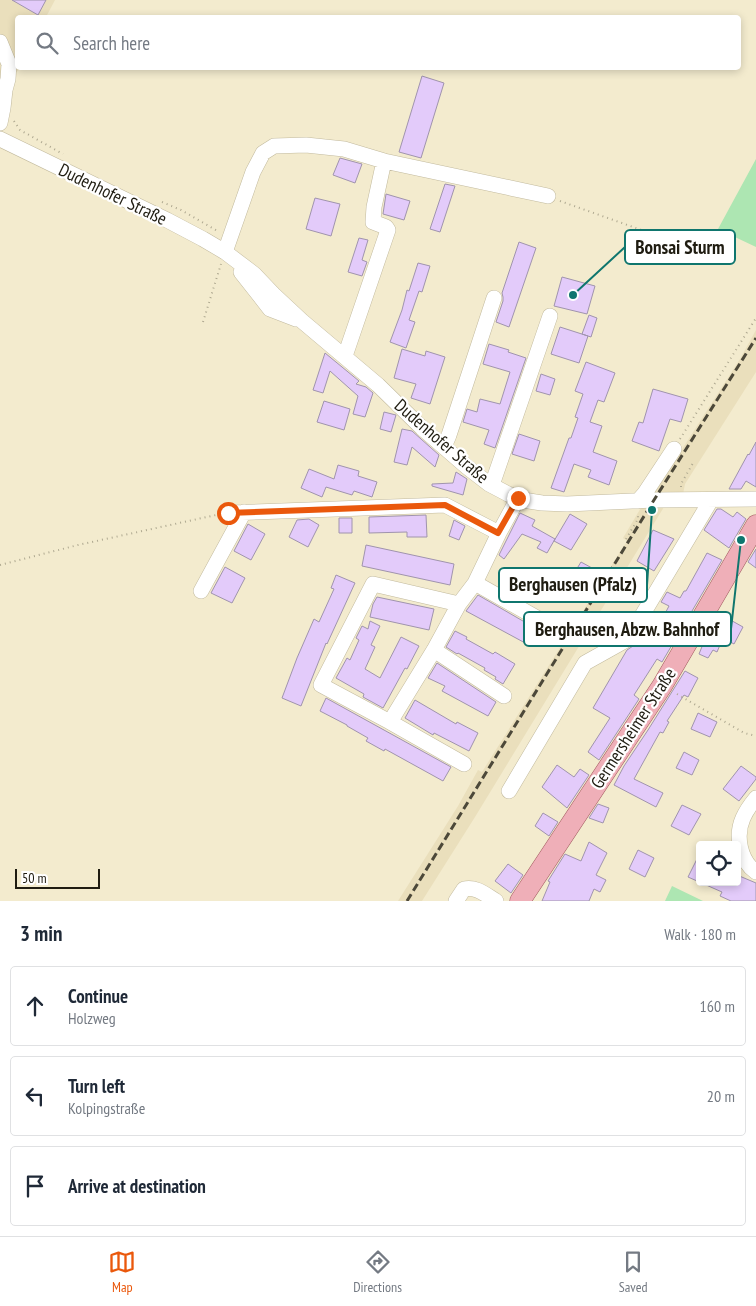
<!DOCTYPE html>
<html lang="en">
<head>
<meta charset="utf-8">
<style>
  body { margin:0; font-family:"PT Sans Narrow",sans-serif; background:#f2f2f3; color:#1f2937 }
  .controls { position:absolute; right:15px; bottom:15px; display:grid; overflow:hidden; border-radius:5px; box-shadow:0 2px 8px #0003 }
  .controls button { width:45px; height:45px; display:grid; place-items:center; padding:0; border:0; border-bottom:1px solid #e0e1e3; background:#fff; color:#1f2937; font:25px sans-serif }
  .scale { position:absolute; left:15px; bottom:12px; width:85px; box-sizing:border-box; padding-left:5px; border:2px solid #1f1c11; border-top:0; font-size:14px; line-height:18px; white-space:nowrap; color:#1f1c11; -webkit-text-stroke:4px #fff; paint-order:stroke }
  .stop { position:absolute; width:15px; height:15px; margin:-11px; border:4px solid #ea580c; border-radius:50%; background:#fff }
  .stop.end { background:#ea580c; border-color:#fff; box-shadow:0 1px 5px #0008 }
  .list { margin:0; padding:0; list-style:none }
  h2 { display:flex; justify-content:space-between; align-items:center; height:65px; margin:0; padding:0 20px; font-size:21px }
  h2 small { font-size:16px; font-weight:400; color:#747a83 }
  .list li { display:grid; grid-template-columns:32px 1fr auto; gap:15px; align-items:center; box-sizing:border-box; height:80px; margin:0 10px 10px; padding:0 10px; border:1px solid #e0e1e3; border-radius:5px }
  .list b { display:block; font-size:19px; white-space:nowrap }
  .list p { margin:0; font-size:16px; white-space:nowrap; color:#747a83 }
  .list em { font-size:16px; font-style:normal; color:#747a83 }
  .icon { flex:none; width:28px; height:28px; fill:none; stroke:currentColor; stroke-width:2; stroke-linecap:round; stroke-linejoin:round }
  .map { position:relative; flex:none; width:756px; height:901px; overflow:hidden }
  .search { position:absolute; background:#fff; box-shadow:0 2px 8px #0003; left:15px; right:15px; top:15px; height:55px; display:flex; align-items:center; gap:12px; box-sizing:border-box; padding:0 18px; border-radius:5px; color:#747a83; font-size:19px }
  .sheet { height:335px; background:#fff }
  nav { display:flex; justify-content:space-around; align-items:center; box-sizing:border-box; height:70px; border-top:1px solid #e0e1e3; background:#fff; font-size:14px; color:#747a83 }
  nav a { display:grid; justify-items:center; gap:2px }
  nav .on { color:#ea580c }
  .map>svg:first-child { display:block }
</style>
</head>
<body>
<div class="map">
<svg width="756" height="901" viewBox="0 0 756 901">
  <rect width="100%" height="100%" fill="#f3ebce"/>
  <path fill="#eadfbc" d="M0,0H55L46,17L18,18V68H21L0,86Z
    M756,330V372L685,484L683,494L654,493L740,359Z
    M642,506L664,507L475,817L422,901H398L458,806L478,770L482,772L627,541L623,538Z"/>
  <path fill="#ade6b2" d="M756,159V247L718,229Z
    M672,886L703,901H665Z"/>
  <path fill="#e3cbfa" stroke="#a094ad" d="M12,0H46L38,15Z
    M422,76L444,83L421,158L399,152Z
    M340,158L362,164L355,183L333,175Z
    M445,184L455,186L440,232L430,229Z
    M386,194L410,201L404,220L383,214Z
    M315,198L340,204L331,236L306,229Z
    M359,238L368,240L362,260L367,262L362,276L348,272Z
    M519,242L536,248L509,327L496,322L503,301V297L502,293Z
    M418,263L430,266L422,292L419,291L409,320L415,322L406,348L390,342L402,310L407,290L409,291Z
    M562,277L595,286L587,314L554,306Z
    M589,315L597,318L591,337L582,334Z
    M560,327L588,336L579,363L551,354Z
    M489,344L509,350L508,352L526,358L495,448L484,444L489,430L463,422L467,409L477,412L480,399L500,404L510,372L483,364Z
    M402,349L425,356L426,351L445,357L430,404L411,398L416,384L394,378Z
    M325,353L359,381L356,384L366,387L373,393L365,417L353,414L358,396L330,371L323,393L313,390Z
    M586,362L615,373L604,402L598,400L590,422L602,426L593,452L617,461L609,485L588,477L591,470L574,464L564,492L551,488L569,438H571L578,418L575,417L583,394L575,391Z
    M541,374L555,379L550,395L536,391Z
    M653,389L688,399L681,422L670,419L659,451L632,441L639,422L643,423Z
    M324,401L350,409L344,430L317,422Z
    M384,412L396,415L391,432L380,429Z
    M402,429L412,431L439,455L435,467L412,447L407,465L394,462Z
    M519,434L540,441L534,461L512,454Z
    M756,442V487L746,481L741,489H729L748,454L749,455Z
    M338,465L359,471L358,476L377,482L372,497L354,491L352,495L326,487L322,497L301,488L309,469L334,479Z
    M456,472L467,479L463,495L432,486V484L453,483Z
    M717,509H721L733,517L737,512L746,519L729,548L704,530Z
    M520,513L535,520L532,526L555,539L547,553L537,548L541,542L522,534L504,559L499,555Z
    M570,514L587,524L571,550L554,541Z
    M426,515L427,537H407V532L369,533V517Z
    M339,518H352V533H339Z
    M309,519L319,525L308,547L289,537L297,520Z
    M454,520L465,526L459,540L449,536Z
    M248,524L265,534L251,560L234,551Z
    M653,530L674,539L654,571L637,561Z
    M366,545L454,564L450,585L362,566Z
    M756,549V568L748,562Z
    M707,553L722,560L662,662L657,659L634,695L639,699L599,760L588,752L610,718L593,708L627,650L636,644L652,617L660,623L669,606L661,602L667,592L680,598L684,591H686Z
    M581,562L592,568L584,581L573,575Z
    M225,567L245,578L232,603L211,593Z
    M336,575L355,583L327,644L326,643L301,706L282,698L297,658L314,619L319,622L334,589L331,588Z
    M478,595L535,628L527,644L466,611Z
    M377,597L434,609L429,630L370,617L373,604Z
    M718,613L743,627L734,644L723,638L717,652L713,650L708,658L699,654L710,627Z
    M370,621L380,626L371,645L375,647L365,669L380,678L401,637L419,646L407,669L405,668L383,708L363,697L364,694L336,678L347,658L350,660L359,640L356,638L362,626L368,629Z
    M455,631L467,637L466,639L493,654L495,652L515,664L503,684L495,679L496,677L484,670L485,668L458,653L457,654L446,647Z
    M437,663L496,702L488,716L442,691L445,686L428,678Z
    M685,671L698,678L688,697L684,695L667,721L669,722L663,733L660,732L634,779L663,793L656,807L614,785L624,766L648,730Z
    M326,698L451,767L443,781L385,749L384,751L366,741L368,738L347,726V725L320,711Z
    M415,700L456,724L457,722L478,733L469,751L434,733L433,735L405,718Z
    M698,713L717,722L710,737L691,729Z
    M684,752L699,760L692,775L676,768Z
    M557,765L574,777L580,769L589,775L567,808L542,787Z
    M741,766L756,777V779L739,801L723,789Z
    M598,804L609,808L603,823L589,818Z
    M682,805L701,814L689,835L671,826Z
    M543,813L558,822L549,836L535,826Z
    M589,842L607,853L596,875L606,880L600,892L594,889L589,901H542L550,882L548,881L565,854L581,861Z
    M638,850L654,858L645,877L629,869Z
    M700,853V882H737V875L756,883V901H731L720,896L722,892L688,877Z
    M508,864L523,875L511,893L495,881Z"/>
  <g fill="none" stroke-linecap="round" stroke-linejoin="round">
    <g stroke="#c2ba9e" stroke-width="16">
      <path id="minor" d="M0,42L9,64L8,79L5,90L3,108L0,123
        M0,139L167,220L203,239L225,252L254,274L273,294L302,321L378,385L422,428L467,467L489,484L508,494L518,498L529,501L542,503L567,504L654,500L756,499
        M225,252L253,172L263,153L274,146L306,145L344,149L384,161L548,196
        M241,272L270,309L296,319
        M345,356L388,230L386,227L373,222L374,207L384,161
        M444,447L449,435L494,298
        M492,485L550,316
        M638,501L645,493L674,449
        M228,513L445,505L499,533
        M475,583L544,622
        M201,591L244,512
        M434,650L504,696
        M390,722L321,685L373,584L459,604
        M464,764L390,722L434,650L459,604L475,583L499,533L518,498
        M509,791L585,663L628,639L711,500
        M756,798C751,804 746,811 743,818C735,836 740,861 756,872
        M456,901L464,889C476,886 486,895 496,901"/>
    </g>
    <g stroke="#a0595e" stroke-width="21">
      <path id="major" d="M520,901L662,686L756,525"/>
    </g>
    <path stroke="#aea890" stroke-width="2" stroke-dasharray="1 4" stroke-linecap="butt" d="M14,121L20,130L63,154
      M560,201L706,253
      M162,202L181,210L219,232
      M203,322L221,264
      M680,439L756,318
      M681,487V484L693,463
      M626,539L638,519V513
      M0,565L78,545L216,515
      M677,694L744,733L756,736"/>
    <use href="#minor" stroke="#fff" stroke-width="15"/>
    <use href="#major" stroke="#efafb8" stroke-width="20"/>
    <path stroke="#4c4839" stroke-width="3" stroke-dasharray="8 4" stroke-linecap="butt" d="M407,901L654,500L756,338"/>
  </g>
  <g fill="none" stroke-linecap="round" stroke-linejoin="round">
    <path stroke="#ea580c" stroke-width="6" d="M228,513L445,505L498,533L518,498"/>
  </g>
  <g text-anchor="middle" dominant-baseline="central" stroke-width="4.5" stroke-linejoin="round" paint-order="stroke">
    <g font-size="18" fill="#1f1c11" stroke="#fff">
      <text transform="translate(113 194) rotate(26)">Dudenhofer Straße</text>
      <text transform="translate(442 441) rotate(41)">Dudenhofer Straße</text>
      <text transform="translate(633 728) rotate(-57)">Germersheimer Straße</text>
    </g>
  </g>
  <path fill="none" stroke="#0f766e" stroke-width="2" d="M573 295L625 247M652 510L647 585M741 540L731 629"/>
  <g fill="#0f766e" stroke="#fff" stroke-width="2">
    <circle cx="573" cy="295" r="5"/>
    <circle cx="652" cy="510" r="5"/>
    <circle cx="741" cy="540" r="5"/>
  </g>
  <g fill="#fff" stroke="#0f766e" stroke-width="2">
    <rect x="625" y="230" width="110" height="34" rx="5"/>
    <rect x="499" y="568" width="148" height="34" rx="5"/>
    <rect x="524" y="612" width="207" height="34" rx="5"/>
  </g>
  <g font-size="19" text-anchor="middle" font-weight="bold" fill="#1f1c11">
    <text x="680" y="254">Bonsai Sturm</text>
    <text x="573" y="591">Berghausen (Pfalz)</text>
    <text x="627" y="636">Berghausen, Abzw. Bahnhof</text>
  </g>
</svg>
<div class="controls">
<button><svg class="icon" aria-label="locate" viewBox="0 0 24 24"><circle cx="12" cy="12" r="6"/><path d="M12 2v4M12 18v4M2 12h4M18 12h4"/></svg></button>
</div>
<div class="scale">50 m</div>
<div class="stop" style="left:228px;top:513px"></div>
<div class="stop end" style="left:518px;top:498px"></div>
<div class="search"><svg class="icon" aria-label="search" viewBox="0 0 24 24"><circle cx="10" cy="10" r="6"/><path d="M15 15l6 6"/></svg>Search here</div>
</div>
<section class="sheet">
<h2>3 min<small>Walk · 180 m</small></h2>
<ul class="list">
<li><svg class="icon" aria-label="ahead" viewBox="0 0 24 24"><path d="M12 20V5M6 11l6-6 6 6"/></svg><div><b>Continue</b><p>Holzweg</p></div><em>160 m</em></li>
<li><svg class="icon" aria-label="left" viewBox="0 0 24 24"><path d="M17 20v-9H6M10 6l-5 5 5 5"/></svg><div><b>Turn left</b><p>Kolpingstraße</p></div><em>20 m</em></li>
<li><svg class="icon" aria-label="arrive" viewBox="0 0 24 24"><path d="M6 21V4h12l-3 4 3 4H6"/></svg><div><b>Arrive at destination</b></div></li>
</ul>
</section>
<nav>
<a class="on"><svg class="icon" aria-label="map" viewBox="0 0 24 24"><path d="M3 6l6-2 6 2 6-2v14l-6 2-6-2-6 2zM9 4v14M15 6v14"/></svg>Map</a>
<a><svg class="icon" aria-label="directions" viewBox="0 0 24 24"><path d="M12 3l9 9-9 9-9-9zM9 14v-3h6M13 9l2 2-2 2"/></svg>Directions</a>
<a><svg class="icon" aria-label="saved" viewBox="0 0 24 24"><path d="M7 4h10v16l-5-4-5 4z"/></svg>Saved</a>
</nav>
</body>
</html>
